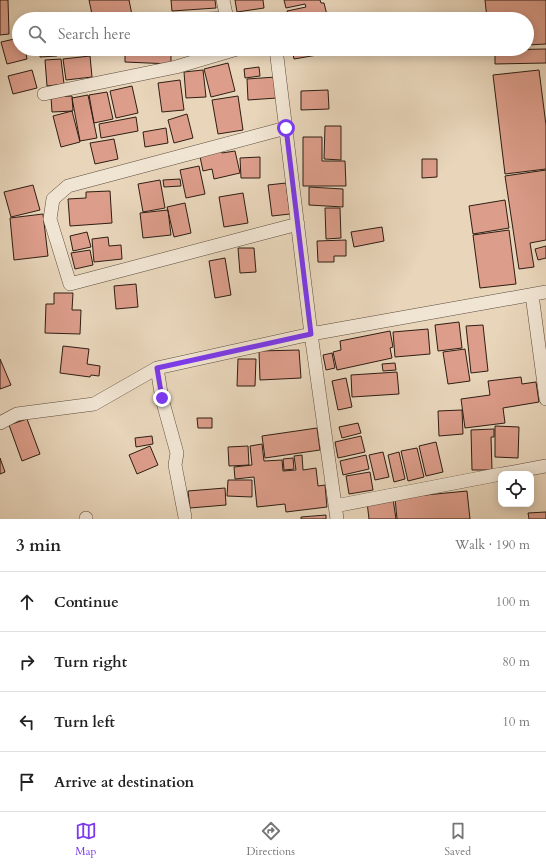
<!DOCTYPE html>
<html lang="en">
<head>
<meta charset="utf-8">
<style>
  body { margin:0; font-family:Cardo,serif; background:#f6f6f6; color:#222 }
  .controls { position:absolute; right:12px; bottom:12px; display:grid; overflow:hidden; border-radius:8px; box-shadow:0 2px 10px #0003 }
  .controls button { width:36px; height:36px; display:grid; place-items:center; padding:0; border:0; border-bottom:1px solid #e0e0e0; background:#fff; color:#222; font:20px sans-serif }
  .stop { position:absolute; width:12px; height:12px; margin:-9px; border:3px solid #7c3aed; border-radius:50%; background:#fff }
  .stop.end { background:#7c3aed; border-color:#fff; box-shadow:0 1px 4px #0008 }
  .list { margin:0; padding:0; list-style:none }
  h2 { display:flex; justify-content:space-between; align-items:center; height:52px; margin:0; padding:0 16px; font-size:17px }
  h2 small { font-size:13px; font-weight:400; color:#767676 }
  .list li { display:grid; grid-template-columns:26px 1fr auto; gap:12px; align-items:center; box-sizing:border-box; height:60px; padding:0 16px; border-top:1px solid #e0e0e0 }
  .list b { display:block; font-size:15px; white-space:nowrap }
  .list em { font-size:13px; font-style:normal; color:#767676 }
  .icon { flex:none; width:22px; height:22px; fill:none; stroke:currentColor; stroke-width:2; stroke-linecap:round; stroke-linejoin:round }
  .map { position:relative; flex:none; width:546px; height:519px; overflow:hidden }
  .search { position:absolute; background:#fff; box-shadow:0 2px 10px #0003; left:12px; right:12px; top:12px; height:44px; display:flex; align-items:center; gap:10px; box-sizing:border-box; padding:0 14px; border-radius:22px; color:#767676; font-size:15px }
  .sheet { height:292px; background:#fff }
  nav { display:flex; justify-content:space-around; align-items:center; box-sizing:border-box; height:56px; border-top:1px solid #e0e0e0; background:#fff; font-size:11px; color:#767676 }
  nav a { display:grid; justify-items:center; gap:2px }
  nav .on { color:#7c3aed }
  .map>svg:first-child { display:block }
</style>
</head>
<body>
<div class="map">
<svg width="546" height="519" viewBox="0 0 546 519">
  <rect width="100%" height="100%" fill="#e8d5ba"/>
  <filter id="stains"><feTurbulence type="fractalNoise" baseFrequency=".005" numOctaves="4"/><feColorMatrix values="0 0 0 0 .2 0 0 0 0 .09 0 0 0 0 .02 0 0 0 .5 -.17"/></filter>
  <radialGradient id="worn" r=".72"><stop offset=".6" stop-color="#630" stop-opacity="0"/><stop offset="1" stop-color="#630" stop-opacity=".3"/></radialGradient>
  <path fill="#dc9d8a" stroke="#2e1e13" d="M0,0H8L9,34L0,35Z
    M89,0H129L132,15L110,19H93Z
    M171,0H215L216,8L172,11Z
    M235,0H263L264,8L237,12Z
    M284,0H320L321,3H324L328,19H289L287,11L306,7L305,4L286,8Z
    M485,0H546V44L527,45V19H487Z
    M222,12V19H190L189,13Z
    M19,38V49H25L27,59L7,64L1,42Z
    M40,49H57V56L40,57Z
    M59,49H80L59,51Z
    M125,49H171V64L125,62Z
    M292,49H328L329,53L294,59Z
    M546,49V63L495,64V50Z
    M90,56L92,77L66,80L63,59Z
    M61,59L64,84L47,86L45,60Z
    M228,63L235,91L211,97L204,69Z
    M259,67L260,76L245,78L244,69Z
    M32,70L37,88L13,94L8,76Z
    M203,70L206,97L186,98L184,72Z
    M539,70L546,125V169L505,174L493,75Z
    M276,77L277,98L248,100L247,79Z
    M180,80L184,110L162,112L158,83Z
    M132,86L138,113L116,118L110,91Z
    M328,90L329,109L301,110V91Z
    M107,92L113,119L94,123L89,95Z
    M88,95L97,138L80,141L72,98Z
    M72,96L73,111L52,112L51,97Z
    M238,96L243,130L218,134L212,100Z
    M72,111L80,142L61,147L53,116Z
    M187,114L193,138L174,143L168,120Z
    M136,117L138,131L101,138L99,124Z
    M325,126H341V160L324,159Z
    M166,128L168,143L145,147L143,132Z
    M303,137H322V161H345L346,186H303Z
    M114,139L118,159L95,164L90,143Z
    M221,148L222,153L235,151L240,173L214,179L212,169L203,171L199,152Z
    M260,157V178H241L240,158Z
    M422,159H437V177L422,178Z
    M199,166L205,194L186,198L180,170Z
    M546,170V240L530,243L534,267L519,269L505,176Z
    M180,179L181,186L164,187L163,180Z
    M160,180L165,208L143,212L138,184Z
    M286,183L290,214L272,216L268,185Z
    M33,185L40,210L11,217L4,192Z
    M309,187L343,189V207L309,205Z
    M110,191L112,223L70,226L68,199L86,198V192Z
    M243,193L248,223L224,227L219,197Z
    M505,200L509,228L473,234L469,206Z
    M185,203L191,233L174,237L167,207Z
    M325,208H340L341,238L326,239Z
    M168,210L171,235L143,238L140,213Z
    M43,214L48,256L14,260L10,218Z
    M382,227L384,241L354,247L351,232Z
    M509,230L516,284L480,288L473,235Z
    M87,232L91,247L73,251L70,236Z
    M108,237L109,246L121,245L122,259L94,262L92,239Z
    M346,240V256H334V262H318L317,241Z
    M546,246V258L538,260L535,249Z
    M238,248H254L256,272L240,273Z
    M90,250L93,265L75,269L71,253Z
    M225,258L231,295L215,298L209,261Z
    M136,284L138,307L116,309L114,286Z
    M54,293H73L72,310H81L80,334L45,333L46,304H54Z
    M459,322L462,348L438,351L435,325Z
    M483,325L488,371L471,373L466,326Z
    M428,329L430,354L395,357L393,332Z
    M390,331L393,347L390,348L392,358L337,370L333,352L341,350L340,341Z
    M63,346L89,349L87,364L100,366L99,376L91,375L90,377L60,373Z
    M465,349L470,381L448,384L443,352Z
    M299,350L301,378L260,380L259,351Z
    M332,353L335,368L326,370L323,355Z
    M0,359L11,385L0,389Z
    M238,359H256L255,386H237Z
    M395,363L396,370L383,371L382,364Z
    M397,372L399,394L352,397L351,375Z
    M521,377L522,384L536,382L539,402L503,408L505,423L465,428L461,399L490,395L488,381Z
    M346,378L352,407L338,410L332,381Z
    M462,410L463,434L439,436L438,411Z
    M197,418H212V428H198Z
    M27,419L40,454L22,461L9,425Z
    M358,423L361,433L342,438L339,427Z
    M495,426L519,427L518,458L495,457Z
    M317,428L320,450L265,458L262,436Z
    M494,429V437H491L492,470H472L471,430Z
    M152,436L153,444L136,447L135,438Z
    M361,436L365,452L338,458L335,442Z
    M436,442L443,472L426,476L419,446Z
    M262,444L264,461L282,460L283,471L296,470L294,456L302,455L303,470L316,468L318,486L325,485L327,507L286,512L285,504L257,507L254,477L235,479L234,467L252,465L250,446Z
    M150,446L158,465L137,474L129,455Z
    M248,446L249,465L229,466L228,447Z
    M417,448L424,477L408,481L401,451Z
    M383,452L389,477L375,480L369,455Z
    M399,452L405,479L394,482L388,455Z
    M366,455L369,469L343,475L340,461Z
    M0,458L5,472L0,474Z
    M293,458L294,469L284,470L283,459Z
    M370,472L373,490L349,494L346,476Z
    M228,480H252V497L227,496Z
    M225,488L226,505L190,508L188,491Z
    M467,491L470,519H397L395,498Z
    M393,499L396,519H369L367,502Z
    M546,512V519H529L528,513Z
    M326,515V519H301V517Z"/>
  <g fill="none" stroke-linecap="round" stroke-linejoin="round">
    <g stroke="#5c4c3d" stroke-width="14">
      <path id="minor" d="M223,0L227,19
        M276,49L311,334L337,519
        M44,94L176,67L237,49
        M286,128L68,186L53,199L50,219L70,284L298,224
        M532,295L546,399
        M157,368L311,334L546,292
        M0,423L17,414L94,404L157,368L162,399L177,453L175,465L185,517
        M503,474L546,466
        M335,506L501,474
        M86,518V519"/>
    </g>
    <use href="#minor" stroke="#f0e4d2" stroke-width="13"/>
  </g>
  <g fill="none" stroke-linecap="round" stroke-linejoin="round">
    <path stroke="#7c3aed" stroke-width="5" d="M162,398L157,368L311,334L286,128"/>
  </g>
  <rect width="100%" height="100%" filter="url(#stains)"/>
  <rect width="100%" height="100%" fill="url(#worn)"/>
</svg>
<div class="controls">
<button><svg class="icon" aria-label="locate" viewBox="0 0 24 24"><circle cx="12" cy="12" r="6"/><path d="M12 2v4M12 18v4M2 12h4M18 12h4"/></svg></button>
</div>
<div class="stop" style="left:286px;top:128px"></div>
<div class="stop end" style="left:162px;top:398px"></div>
<div class="search"><svg class="icon" aria-label="search" viewBox="0 0 24 24"><circle cx="10" cy="10" r="6"/><path d="M15 15l6 6"/></svg>Search here</div>
</div>
<section class="sheet">
<h2>3 min<small>Walk · 190 m</small></h2>
<ul class="list">
<li><svg class="icon" aria-label="ahead" viewBox="0 0 24 24"><path d="M12 20V5M6 11l6-6 6 6"/></svg><div><b>Continue</b></div><em>100 m</em></li>
<li><svg class="icon" aria-label="right" viewBox="0 0 24 24"><path d="M7 20v-9h11M14 6l5 5-5 5"/></svg><div><b>Turn right</b></div><em>80 m</em></li>
<li><svg class="icon" aria-label="left" viewBox="0 0 24 24"><path d="M17 20v-9H6M10 6l-5 5 5 5"/></svg><div><b>Turn left</b></div><em>10 m</em></li>
<li><svg class="icon" aria-label="arrive" viewBox="0 0 24 24"><path d="M6 21V4h12l-3 4 3 4H6"/></svg><div><b>Arrive at destination</b></div></li>
</ul>
</section>
<nav>
<a class="on"><svg class="icon" aria-label="map" viewBox="0 0 24 24"><path d="M3 6l6-2 6 2 6-2v14l-6 2-6-2-6 2zM9 4v14M15 6v14"/></svg>Map</a>
<a><svg class="icon" aria-label="directions" viewBox="0 0 24 24"><path d="M12 3l9 9-9 9-9-9zM9 14v-3h6M13 9l2 2-2 2"/></svg>Directions</a>
<a><svg class="icon" aria-label="saved" viewBox="0 0 24 24"><path d="M7 4h10v16l-5-4-5 4z"/></svg>Saved</a>
</nav>
</body>
</html>
